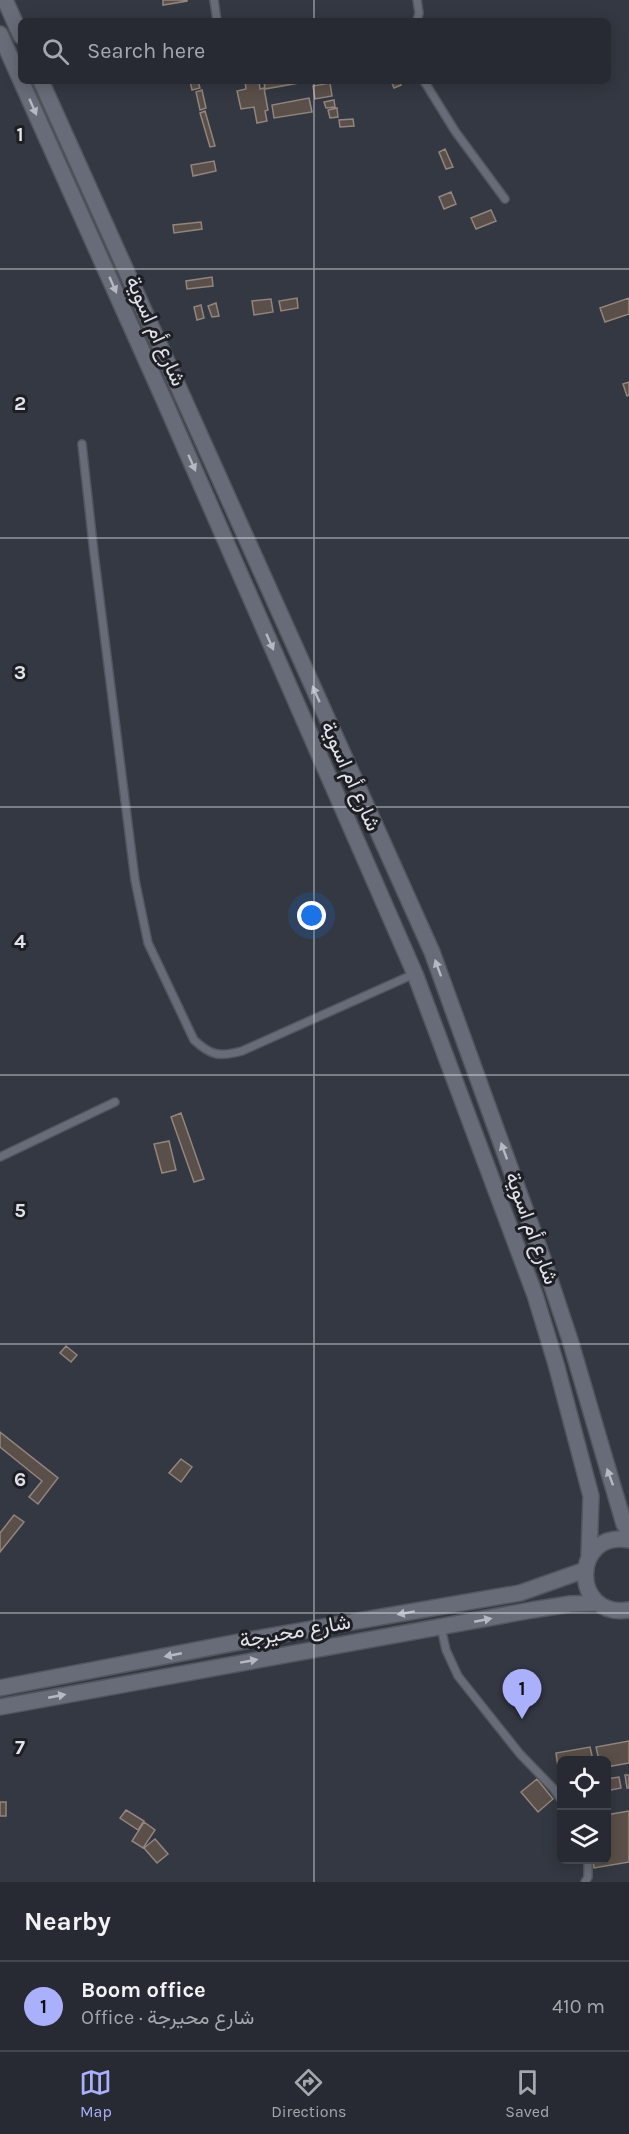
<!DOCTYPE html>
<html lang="en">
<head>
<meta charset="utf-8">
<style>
  body { margin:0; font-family:Karla,Vazirmatn,sans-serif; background:#2f323a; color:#f1f3f6 }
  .controls { position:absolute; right:18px; bottom:18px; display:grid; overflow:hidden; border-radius:9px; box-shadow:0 3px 15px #0003 }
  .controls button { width:54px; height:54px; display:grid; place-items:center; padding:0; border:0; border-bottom:2px solid #43464d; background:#272a32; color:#f1f3f6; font:30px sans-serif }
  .you { position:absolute; left:312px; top:916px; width:21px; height:21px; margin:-15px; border:4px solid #fff; border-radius:50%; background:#1a73e8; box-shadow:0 0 0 9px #1a73e833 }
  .badge { display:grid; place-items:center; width:39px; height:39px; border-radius:50%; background:#aab0fb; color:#111; font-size:20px; font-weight:700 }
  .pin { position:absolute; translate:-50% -50px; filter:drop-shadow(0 2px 3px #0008) }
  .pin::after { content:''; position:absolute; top:32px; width:21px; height:18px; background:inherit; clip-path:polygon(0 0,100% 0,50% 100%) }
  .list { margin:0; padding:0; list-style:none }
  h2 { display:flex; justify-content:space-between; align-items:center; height:78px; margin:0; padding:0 24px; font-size:26px }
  h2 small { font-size:20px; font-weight:400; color:#a4a7ac }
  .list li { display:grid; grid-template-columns:39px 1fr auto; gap:18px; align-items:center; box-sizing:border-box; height:90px; padding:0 24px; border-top:2px solid #43464d }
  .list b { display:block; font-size:22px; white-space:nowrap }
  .list p { margin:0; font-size:20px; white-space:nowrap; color:#a4a7ac }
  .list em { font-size:20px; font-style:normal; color:#a4a7ac }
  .icon { flex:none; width:33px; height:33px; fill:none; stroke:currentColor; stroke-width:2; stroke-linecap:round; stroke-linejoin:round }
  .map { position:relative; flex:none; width:629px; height:1882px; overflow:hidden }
  .search { position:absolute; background:#272a32; box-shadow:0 3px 15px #0003; left:18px; right:18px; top:18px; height:66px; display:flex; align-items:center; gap:15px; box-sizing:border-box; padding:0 21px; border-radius:9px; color:#a4a7ac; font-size:22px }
  .sheet { height:168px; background:#272a32 }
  nav { display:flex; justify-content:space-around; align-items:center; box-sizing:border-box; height:84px; border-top:2px solid #43464d; background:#272a32; font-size:16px; color:#a4a7ac }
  nav a { display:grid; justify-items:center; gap:3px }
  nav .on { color:#aab0fb }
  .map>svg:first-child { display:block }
</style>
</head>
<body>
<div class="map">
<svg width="629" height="1882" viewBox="0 0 629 1882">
  <rect width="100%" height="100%" fill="#343842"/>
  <path fill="#5b4f49" stroke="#92857e" stroke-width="1.5" d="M163,0H187V1L163,5Z
    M190,81H198L200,88L192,90Z
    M245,81H259L260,89L264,88L268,110L265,111L267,121L257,123L254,107L241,109L237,91L246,89Z
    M264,81H304V82L265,89Z
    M391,81H399L401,85L394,88Z
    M330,83L332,96L315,99L313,86Z
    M202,90L206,108L200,110L196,92Z
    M309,98L312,112L274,118L272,105Z
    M334,100L335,107L326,108L324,102Z
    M337,108L338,117L330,118L328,110Z
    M205,111L215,146L210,147L200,113Z
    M353,119L354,126L340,127L339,120Z
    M445,149L453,167L446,169L439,152Z
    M214,161L216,171L193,176L191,165Z
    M451,192L456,204L444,209L439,197Z
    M491,210L496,221L476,229L471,218Z
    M201,222L202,229L174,233L173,225Z
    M212,277L213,286L187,289L186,281Z
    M297,298L298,308L281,311L279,301Z
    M629,298V314L605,322L600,308Z
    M271,299L273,312L254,315L252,301Z
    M216,303L219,316L212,317L208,306Z
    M201,305L204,318L197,320L194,307Z
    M629,382V395L627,396L623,384Z
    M181,1113L204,1179L194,1182L171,1117Z
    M169,1141L176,1170L162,1173L154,1144Z
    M66,1346L77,1355L71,1362L60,1353Z
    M0,1432L58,1478L38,1504L29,1497L42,1481L0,1447Z
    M181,1459L192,1467L181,1482L169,1473Z
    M14,1515L24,1522L0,1552V1533Z
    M629,1741V1763L606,1767V1760H599L596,1747Z
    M590,1747L593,1760H562V1774H559L556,1753Z
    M625,1775H629V1788H627Z
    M619,1777L621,1788L606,1791V1779Z
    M537,1779L553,1799L538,1812L521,1792Z
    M0,1802H6V1816H0Z
    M126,1810L144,1821L138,1830L120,1818Z
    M629,1811V1862L594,1868L593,1860H606V1815Z
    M144,1822L155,1830L143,1848L132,1841Z
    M155,1839L168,1854L157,1863L144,1848Z"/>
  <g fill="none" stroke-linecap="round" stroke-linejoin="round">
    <g stroke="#52565e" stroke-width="10">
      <path id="service" d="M214,0L217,21
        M417,21L419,13L417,0
        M424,81L455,131L505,199
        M82,444L94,553L135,880L148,943L194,1040C211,1056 220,1057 242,1051L414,974
        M0,1157L115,1102
        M441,1627L446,1650L458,1676L520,1754L553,1788L562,1801
        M585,1882L588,1877V1860"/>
    </g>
    <g stroke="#52565e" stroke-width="18">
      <path id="tertiary" d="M5,0L21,36
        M0,34L164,400L415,974L535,1295L556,1364L591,1496L589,1558
        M41,81L432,952L542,1256L570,1340L624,1524L629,1531
        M629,1540C572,1529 570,1619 629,1610
        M0,1688L265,1637L520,1593L585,1570
        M0,1707L532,1610L570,1604L598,1603"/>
    </g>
    <use href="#service" stroke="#686c78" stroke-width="7"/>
    <use href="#tertiary" stroke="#686c78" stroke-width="15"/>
  </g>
  <defs><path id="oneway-solid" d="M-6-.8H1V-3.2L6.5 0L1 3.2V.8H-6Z" transform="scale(1.5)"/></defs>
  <g fill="#b6b9c2">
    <use href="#oneway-solid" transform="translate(33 107) rotate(66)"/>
    <use href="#oneway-solid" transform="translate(113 285) rotate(66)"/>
    <use href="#oneway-solid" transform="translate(192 463) rotate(66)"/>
    <use href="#oneway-solid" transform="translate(270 642) rotate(66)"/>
    <use href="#oneway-solid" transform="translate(316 694) rotate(-114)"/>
    <use href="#oneway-solid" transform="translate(438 968) rotate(-110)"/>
    <use href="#oneway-solid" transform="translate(504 1151) rotate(-110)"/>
    <use href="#oneway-solid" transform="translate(610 1477) rotate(-110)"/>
    <use href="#oneway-solid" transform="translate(406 1613) rotate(170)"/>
    <use href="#oneway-solid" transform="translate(483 1620) rotate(-11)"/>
    <use href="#oneway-solid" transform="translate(173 1655) rotate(169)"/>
    <use href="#oneway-solid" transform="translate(249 1661) rotate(-10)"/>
    <use href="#oneway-solid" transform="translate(57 1696) rotate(-11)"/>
  </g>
  <path fill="none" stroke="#e0e3ea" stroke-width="1.5" stroke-opacity="0.55" d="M314,0V21M314,81V1882M0,269H629M0,538H629M0,807H629M0,1075H629M0,1344H629M0,1613H629"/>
  <g text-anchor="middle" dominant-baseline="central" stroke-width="6" stroke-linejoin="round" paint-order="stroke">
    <g font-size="21" fill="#e0e3ea" stroke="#1d1f24">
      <text transform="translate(156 331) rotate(66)">شارع أم اسوية</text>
      <text transform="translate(351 776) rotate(66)">شارع أم اسوية</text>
      <text transform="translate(532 1228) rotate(70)">شارع أم اسوية</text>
      <text transform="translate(295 1631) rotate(-10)">شارع محيرجة</text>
    </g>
  </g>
  <g font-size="20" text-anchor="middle" font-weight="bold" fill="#e0e3ea" stroke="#1d1f24" stroke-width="6" stroke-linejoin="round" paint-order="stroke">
    <text x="20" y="141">1</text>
    <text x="20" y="410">2</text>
    <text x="20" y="679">3</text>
    <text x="20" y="948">4</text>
    <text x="20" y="1217">5</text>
    <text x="20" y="1486">6</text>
    <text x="20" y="1754">7</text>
  </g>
</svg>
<div class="controls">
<button><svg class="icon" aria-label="locate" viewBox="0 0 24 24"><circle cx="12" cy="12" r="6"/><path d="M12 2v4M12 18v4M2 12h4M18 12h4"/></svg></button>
<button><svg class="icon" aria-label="layers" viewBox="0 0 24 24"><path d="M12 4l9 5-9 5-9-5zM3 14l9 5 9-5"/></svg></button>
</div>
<div class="you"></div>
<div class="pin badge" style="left:522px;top:1719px">1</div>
<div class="search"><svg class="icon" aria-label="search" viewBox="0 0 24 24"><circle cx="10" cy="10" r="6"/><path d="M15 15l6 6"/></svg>Search here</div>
</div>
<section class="sheet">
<h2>Nearby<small></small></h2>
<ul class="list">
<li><span class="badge">1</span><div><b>Boom office</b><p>Office · شارع محيرجة</p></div><em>410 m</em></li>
</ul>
</section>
<nav>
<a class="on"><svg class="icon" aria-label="map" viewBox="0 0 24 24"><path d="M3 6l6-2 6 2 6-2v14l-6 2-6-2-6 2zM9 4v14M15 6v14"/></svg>Map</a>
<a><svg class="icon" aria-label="directions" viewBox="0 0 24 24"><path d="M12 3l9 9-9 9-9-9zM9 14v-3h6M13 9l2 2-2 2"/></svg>Directions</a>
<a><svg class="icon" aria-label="saved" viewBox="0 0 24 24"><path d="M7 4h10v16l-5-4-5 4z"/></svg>Saved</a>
</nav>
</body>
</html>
